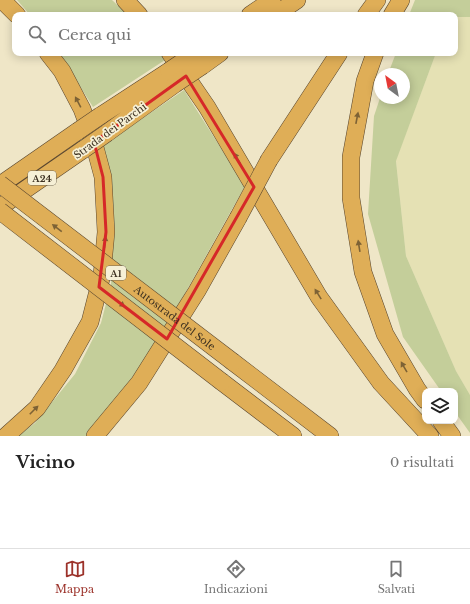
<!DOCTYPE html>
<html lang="it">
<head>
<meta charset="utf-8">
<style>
  body { margin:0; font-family:"Libre Baskerville",serif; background:#f6f6f6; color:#222 }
  .controls { position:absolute; right:12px; bottom:12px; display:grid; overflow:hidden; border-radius:8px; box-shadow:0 2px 10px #0003 }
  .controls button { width:36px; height:36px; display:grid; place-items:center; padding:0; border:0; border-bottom:1px solid #e0e0e0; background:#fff; color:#222; font:20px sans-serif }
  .compass { position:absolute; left:374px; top:68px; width:36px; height:36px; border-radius:50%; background:#fff; box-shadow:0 2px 10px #0003; rotate:328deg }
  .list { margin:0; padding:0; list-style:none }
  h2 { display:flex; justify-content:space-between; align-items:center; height:52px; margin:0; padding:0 16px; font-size:17px }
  h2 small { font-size:13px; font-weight:400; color:#767676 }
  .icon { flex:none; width:22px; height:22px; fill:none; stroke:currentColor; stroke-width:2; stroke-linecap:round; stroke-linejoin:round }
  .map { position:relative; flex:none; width:470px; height:436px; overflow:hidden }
  .search { position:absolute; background:#fff; box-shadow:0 2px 10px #0003; left:12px; right:12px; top:12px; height:44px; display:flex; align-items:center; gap:10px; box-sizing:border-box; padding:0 14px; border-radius:8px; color:#767676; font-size:15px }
  .sheet { height:112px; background:#fff }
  nav { display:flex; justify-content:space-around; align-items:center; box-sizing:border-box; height:56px; border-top:1px solid #e0e0e0; background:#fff; font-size:11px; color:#767676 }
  nav a { display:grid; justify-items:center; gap:2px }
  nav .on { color:#9c322a }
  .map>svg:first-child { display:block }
</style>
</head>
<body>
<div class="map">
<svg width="470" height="436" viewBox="0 0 470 436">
  <rect width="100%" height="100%" fill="#efe6c7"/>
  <path fill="#e5e1b4" d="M455,17H470V395L456,371L406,256L396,160L436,53H455Z"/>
  <path fill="#c4ce9a" d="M17,0H112L128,15H30Z
    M415,0H470V17H455V15H409Z
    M59,53H159L165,60L93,107Z
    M396,53H436L396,161L406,256L456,371L470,395V433L455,412V391H441L403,337L368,214L374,116L380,98H404V74H388Z
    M184,90L245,186L155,347L88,436H18L35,423L75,374L101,323L111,284L114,214L109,173L102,146Z"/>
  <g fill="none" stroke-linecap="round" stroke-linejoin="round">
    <g stroke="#59462f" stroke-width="18">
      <path id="highway" d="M2,0L17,15
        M125,0L139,15
        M250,15L272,0
        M275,15L297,0
        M366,15L377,0
        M392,15L401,0
        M170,53L207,107L319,297L381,383L430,436
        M375,53L365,81L351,157V198L363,272L385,334L417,389L425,400
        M202,66L220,53
        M100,116L169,71
        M107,133L175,84
        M269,160L339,53
        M0,185L78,131
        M0,207L84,149
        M233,362L330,436
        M222,382L293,436
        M441,421L452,436
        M6,436L37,408L63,370L90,322L102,275L106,232L103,177L92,136L82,109L62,71L48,53
        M95,436L139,383L197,291L238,218"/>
    </g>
    <use href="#highway" stroke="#dfae57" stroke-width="17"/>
    <g stroke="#59462f" stroke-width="18" stroke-linecap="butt">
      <g id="highway-bridge">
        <path d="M169,71L194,54"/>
        <path d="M175,84L202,66"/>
        <path d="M78,131L100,116"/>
        <path d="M84,149L107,133"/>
        <path id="s1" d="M0,184L233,362"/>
        <path d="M0,211L222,382"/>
        <path d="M238,218L269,160"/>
      </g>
    </g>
    <use href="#highway-bridge" stroke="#dfae57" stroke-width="17"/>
  </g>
  <defs><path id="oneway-solid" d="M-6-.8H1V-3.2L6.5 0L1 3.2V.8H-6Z"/></defs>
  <g fill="#7d6235">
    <use href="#oneway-solid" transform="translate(78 102) rotate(-118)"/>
    <use href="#oneway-solid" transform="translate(357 118) rotate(-79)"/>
    <use href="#oneway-solid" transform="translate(237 158) rotate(-121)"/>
    <use href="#oneway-solid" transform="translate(57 228) rotate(-143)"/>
    <use href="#oneway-solid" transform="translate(105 242) rotate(-84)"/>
    <use href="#oneway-solid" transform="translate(359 246) rotate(-99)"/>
    <use href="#oneway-solid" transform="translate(318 294) rotate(-122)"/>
    <use href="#oneway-solid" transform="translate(120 303) rotate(37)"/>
    <use href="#oneway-solid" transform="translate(404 367) rotate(-120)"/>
    <use href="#oneway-solid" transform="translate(34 410) rotate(-45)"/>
  </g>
  <path fill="none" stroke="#d62828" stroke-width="3" stroke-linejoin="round" d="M186,76L254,187L167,339L99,287L106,232L103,177L94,142Z"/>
  <g text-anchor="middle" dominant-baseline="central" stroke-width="3.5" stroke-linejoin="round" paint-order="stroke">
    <g fill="#f6f0d6" stroke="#736956" stroke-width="1">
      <rect x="28" y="171" width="28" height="14" rx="3"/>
      <rect x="106" y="266" width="20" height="14" rx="3"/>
    </g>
    <g font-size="9" font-weight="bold" fill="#3b2f1f">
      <text x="42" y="178">A24</text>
      <text x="116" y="273">A1</text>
    </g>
    <g font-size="10" fill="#3b2f1f" stroke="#f6f0d6">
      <text transform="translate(110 131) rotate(-36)">Strada dei Parchi</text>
      <text stroke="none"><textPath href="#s1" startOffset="220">Autostrada del Sole</textPath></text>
    </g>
  </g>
</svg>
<div class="controls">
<button><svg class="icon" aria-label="layers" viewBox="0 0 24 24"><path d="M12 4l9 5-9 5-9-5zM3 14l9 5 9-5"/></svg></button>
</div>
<svg class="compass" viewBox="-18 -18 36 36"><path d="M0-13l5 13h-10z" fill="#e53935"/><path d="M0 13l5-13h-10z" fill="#767676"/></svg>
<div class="search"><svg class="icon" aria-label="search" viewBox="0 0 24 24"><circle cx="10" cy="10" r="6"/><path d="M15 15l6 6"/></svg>Cerca qui</div>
</div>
<section class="sheet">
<h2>Vicino<small>0 risultati</small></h2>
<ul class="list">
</ul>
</section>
<nav>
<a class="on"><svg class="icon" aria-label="map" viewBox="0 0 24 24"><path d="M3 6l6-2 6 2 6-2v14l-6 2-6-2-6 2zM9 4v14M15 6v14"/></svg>Mappa</a>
<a><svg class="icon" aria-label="directions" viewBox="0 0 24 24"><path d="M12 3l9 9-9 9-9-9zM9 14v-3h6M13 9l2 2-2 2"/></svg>Indicazioni</a>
<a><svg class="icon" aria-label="saved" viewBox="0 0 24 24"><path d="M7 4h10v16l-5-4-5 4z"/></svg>Salvati</a>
</nav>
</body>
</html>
